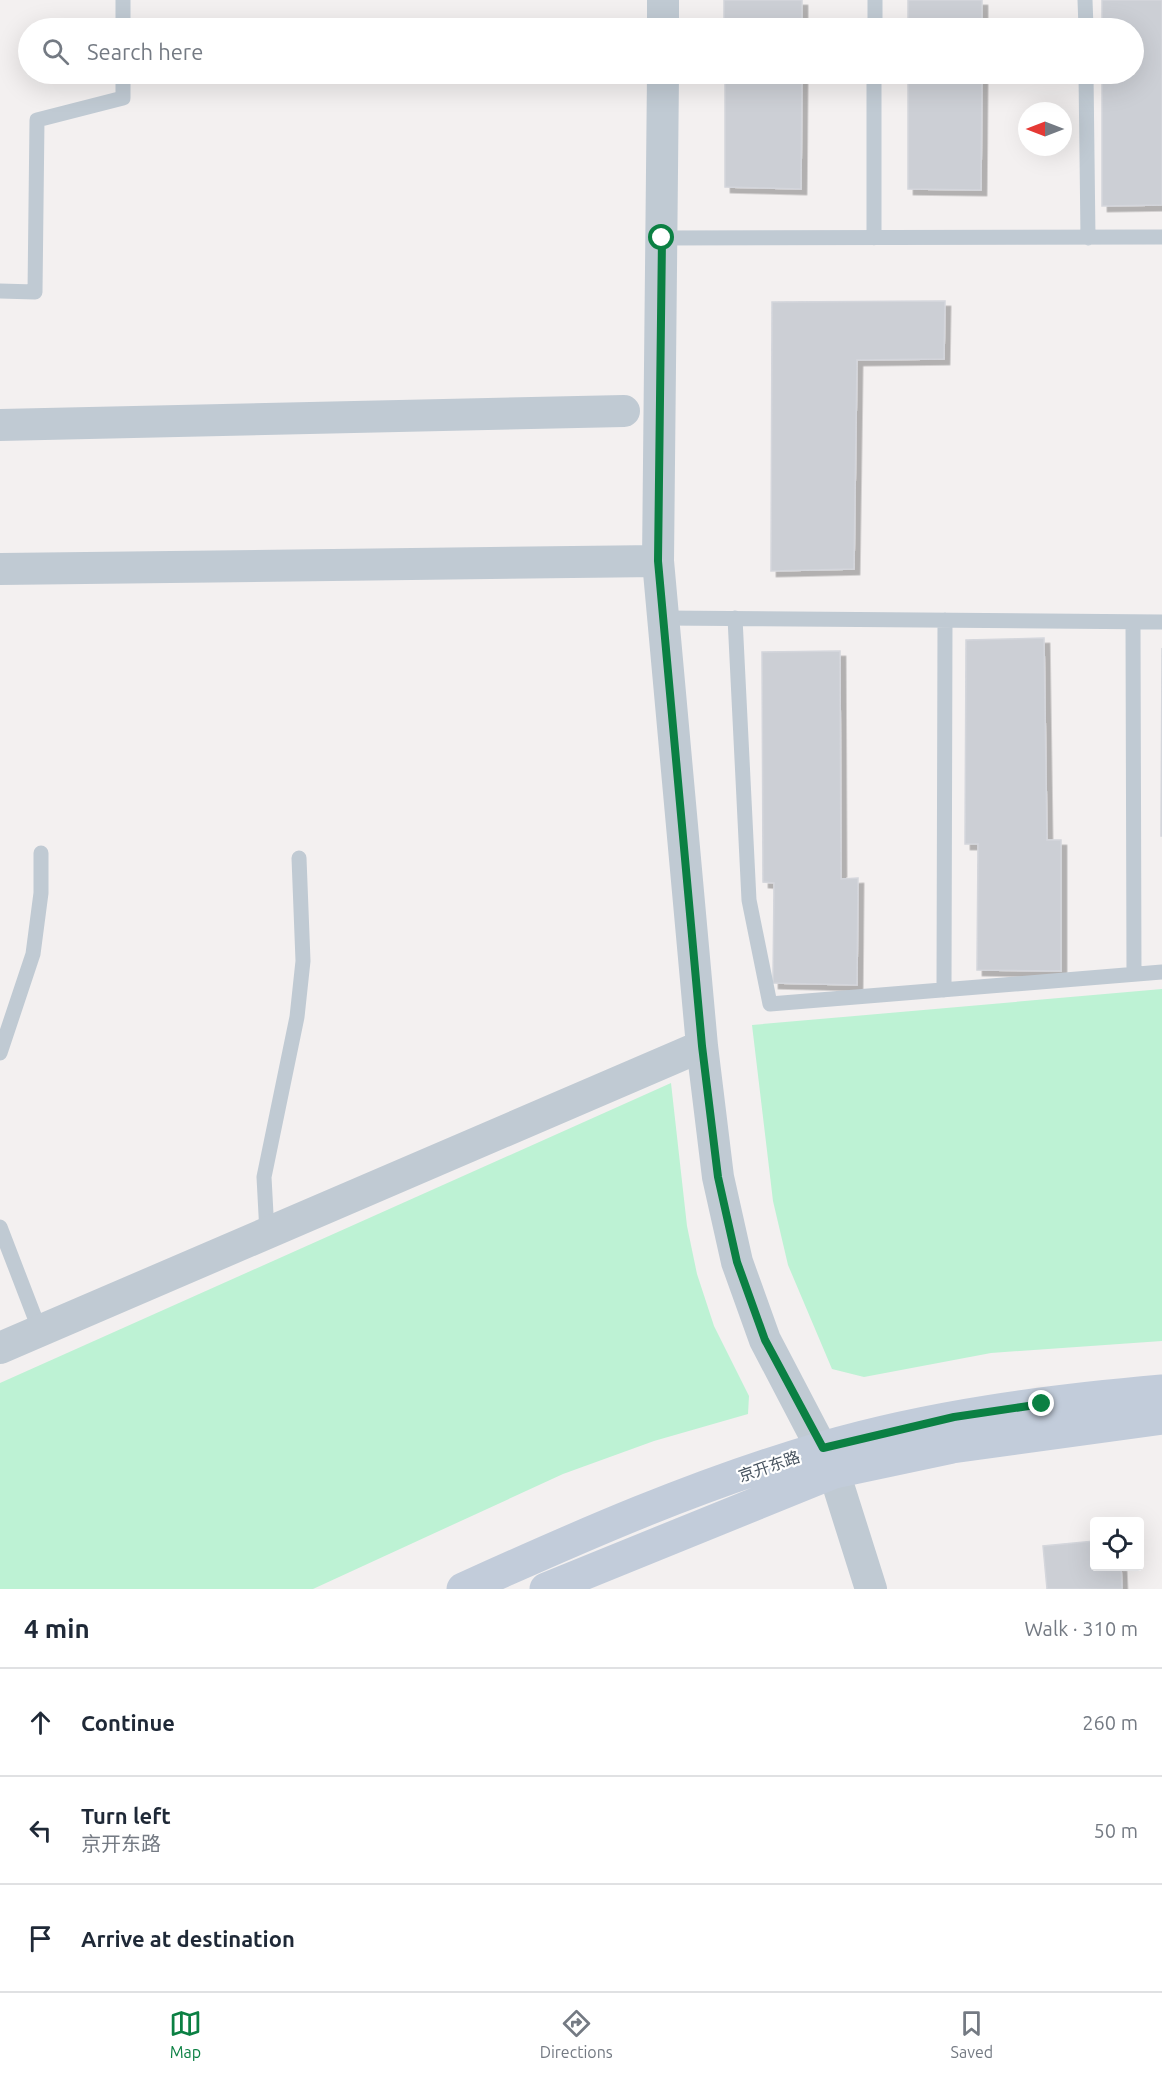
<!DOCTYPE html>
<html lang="en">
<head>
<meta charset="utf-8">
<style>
  body { margin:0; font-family:Ubuntu,"Noto Sans SC",sans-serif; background:#f6f6f7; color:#1f2937 }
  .controls { position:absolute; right:18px; bottom:18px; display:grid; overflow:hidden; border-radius:6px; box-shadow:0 6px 24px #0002 }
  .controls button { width:54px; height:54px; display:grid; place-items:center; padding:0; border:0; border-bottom:2px solid #e0e1e3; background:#fff; color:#1f2937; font:30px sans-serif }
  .compass { position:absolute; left:1018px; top:102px; width:54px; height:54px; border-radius:50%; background:#fff; box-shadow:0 6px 24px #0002; rotate:270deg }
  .stop { position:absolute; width:18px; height:18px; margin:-14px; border:4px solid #0b8043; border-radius:50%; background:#fff }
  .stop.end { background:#0b8043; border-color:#fff; box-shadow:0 2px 6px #0008 }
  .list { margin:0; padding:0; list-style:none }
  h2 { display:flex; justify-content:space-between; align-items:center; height:78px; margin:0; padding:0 24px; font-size:26px }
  h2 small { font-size:20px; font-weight:400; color:#747a83 }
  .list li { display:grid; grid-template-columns:39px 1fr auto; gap:18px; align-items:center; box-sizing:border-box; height:108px; padding:0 24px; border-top:2px solid #e0e1e3 }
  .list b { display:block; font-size:22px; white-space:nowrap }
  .list p { margin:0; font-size:20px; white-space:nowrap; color:#747a83 }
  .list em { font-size:20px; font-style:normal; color:#747a83 }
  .icon { flex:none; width:33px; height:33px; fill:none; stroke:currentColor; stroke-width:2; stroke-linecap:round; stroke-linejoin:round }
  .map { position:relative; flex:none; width:1162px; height:1589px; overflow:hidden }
  .search { position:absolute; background:#fff; box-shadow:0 6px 24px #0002; left:18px; right:18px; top:18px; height:66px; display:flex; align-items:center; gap:15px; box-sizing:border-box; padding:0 21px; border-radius:33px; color:#747a83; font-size:22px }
  .sheet { height:402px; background:#fff }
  nav { display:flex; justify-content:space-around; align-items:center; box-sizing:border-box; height:84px; border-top:2px solid #e0e1e3; background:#fff; font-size:16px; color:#747a83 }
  nav a { display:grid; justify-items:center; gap:3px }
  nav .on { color:#0b8043 }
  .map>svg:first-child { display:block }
</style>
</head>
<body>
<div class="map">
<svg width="1162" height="1589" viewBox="0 0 1162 1589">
  <defs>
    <filter id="shadow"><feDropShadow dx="5.5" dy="5.5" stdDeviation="0" flood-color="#0004"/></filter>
  </defs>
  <rect width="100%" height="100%" fill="#f3f0f0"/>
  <path fill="#bdf2d4" d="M1162,989V1341L991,1353L864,1377L832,1369L788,1265L773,1201L752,1025Z
    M671,1083L687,1226L697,1274L714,1326L749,1396L748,1414L654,1441L563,1474L313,1589H0V1383Z"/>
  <path fill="#cccfd5" stroke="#d4d6dc" stroke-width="1.5" filter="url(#shadow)" d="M724,0H802V28H724Z
    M908,0H982V28H908Z
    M1102,0H1162V205L1102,206V74H1134V28H1102Z
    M725,74H802L801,189L725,187Z
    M908,74H982L981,190L908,189Z
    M945,301L944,359L857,360L854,569L771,571L772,302Z
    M1044,638L1047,840H1061V971L977,970L978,844H965L966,640Z
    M1162,648V836H1161Z
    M840,651L841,879L858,878L857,985L773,983L774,883L763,882L762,652Z
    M1094,1541V1566H1121L1122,1589H1047L1043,1546Z"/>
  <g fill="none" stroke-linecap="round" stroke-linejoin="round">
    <path stroke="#c0cad3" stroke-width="15" d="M123,0V28
      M1085,0L1086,28
      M875,28V0
      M1086,74L1088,238
      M662,238L1162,237
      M874,238V74
      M0,291L35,292L37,120L123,98V74
      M662,618L1162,622
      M735,618L749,900L770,1004L1162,972
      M1133,622L1134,974
      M944,990L945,620
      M0,1053L33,954L41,893V853
      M0,1227L40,1331
      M267,1233L264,1177L297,1017L303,961L299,858"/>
    <path stroke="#c0cad3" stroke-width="32" d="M663,28V0
      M663,74L658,561L702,1046L718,1177L737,1262L765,1340L834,1472L871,1589
      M0,425L624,411
      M0,569L658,561
      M0,1348L702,1046"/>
    <path stroke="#c2ccda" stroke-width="33" d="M463,1589C580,1536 698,1484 822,1448C932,1416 1048,1401 1162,1391
      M546,1589L834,1472L952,1447L1162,1418"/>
  </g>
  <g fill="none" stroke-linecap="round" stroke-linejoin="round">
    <path stroke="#0b8043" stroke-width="8" d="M662,238L658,561L702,1046L718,1177L737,1262L765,1340L823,1448L954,1417L1042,1404"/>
  </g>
  <g text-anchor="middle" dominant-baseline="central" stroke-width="4.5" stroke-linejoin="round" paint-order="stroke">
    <g font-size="16" fill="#47535f" stroke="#fff">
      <text transform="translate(769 1466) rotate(-19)">京开东路</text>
    </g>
  </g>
</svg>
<div class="controls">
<button><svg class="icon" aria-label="locate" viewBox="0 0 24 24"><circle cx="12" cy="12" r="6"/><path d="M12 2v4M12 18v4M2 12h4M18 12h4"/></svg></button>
</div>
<svg class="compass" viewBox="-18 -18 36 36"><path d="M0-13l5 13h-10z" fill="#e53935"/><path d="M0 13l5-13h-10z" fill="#747a83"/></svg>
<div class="stop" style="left:662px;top:238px"></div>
<div class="stop end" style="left:1042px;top:1404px"></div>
<div class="search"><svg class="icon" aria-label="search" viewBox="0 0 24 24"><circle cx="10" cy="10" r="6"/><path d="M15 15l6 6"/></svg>Search here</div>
</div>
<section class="sheet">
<h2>4 min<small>Walk · 310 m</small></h2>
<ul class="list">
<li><svg class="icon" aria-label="ahead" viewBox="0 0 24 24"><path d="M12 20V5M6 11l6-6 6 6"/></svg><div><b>Continue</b></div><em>260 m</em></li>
<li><svg class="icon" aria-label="left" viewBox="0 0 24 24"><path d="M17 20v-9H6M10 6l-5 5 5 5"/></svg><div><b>Turn left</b><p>京开东路</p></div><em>50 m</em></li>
<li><svg class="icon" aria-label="arrive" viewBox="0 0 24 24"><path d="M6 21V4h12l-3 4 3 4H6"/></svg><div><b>Arrive at destination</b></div></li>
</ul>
</section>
<nav>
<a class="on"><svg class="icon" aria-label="map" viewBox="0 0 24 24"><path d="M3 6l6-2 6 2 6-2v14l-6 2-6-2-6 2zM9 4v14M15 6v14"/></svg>Map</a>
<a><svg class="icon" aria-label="directions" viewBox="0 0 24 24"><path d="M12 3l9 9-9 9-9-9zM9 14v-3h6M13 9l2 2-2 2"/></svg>Directions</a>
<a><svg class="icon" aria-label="saved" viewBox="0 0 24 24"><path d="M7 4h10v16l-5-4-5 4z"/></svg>Saved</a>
</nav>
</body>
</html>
